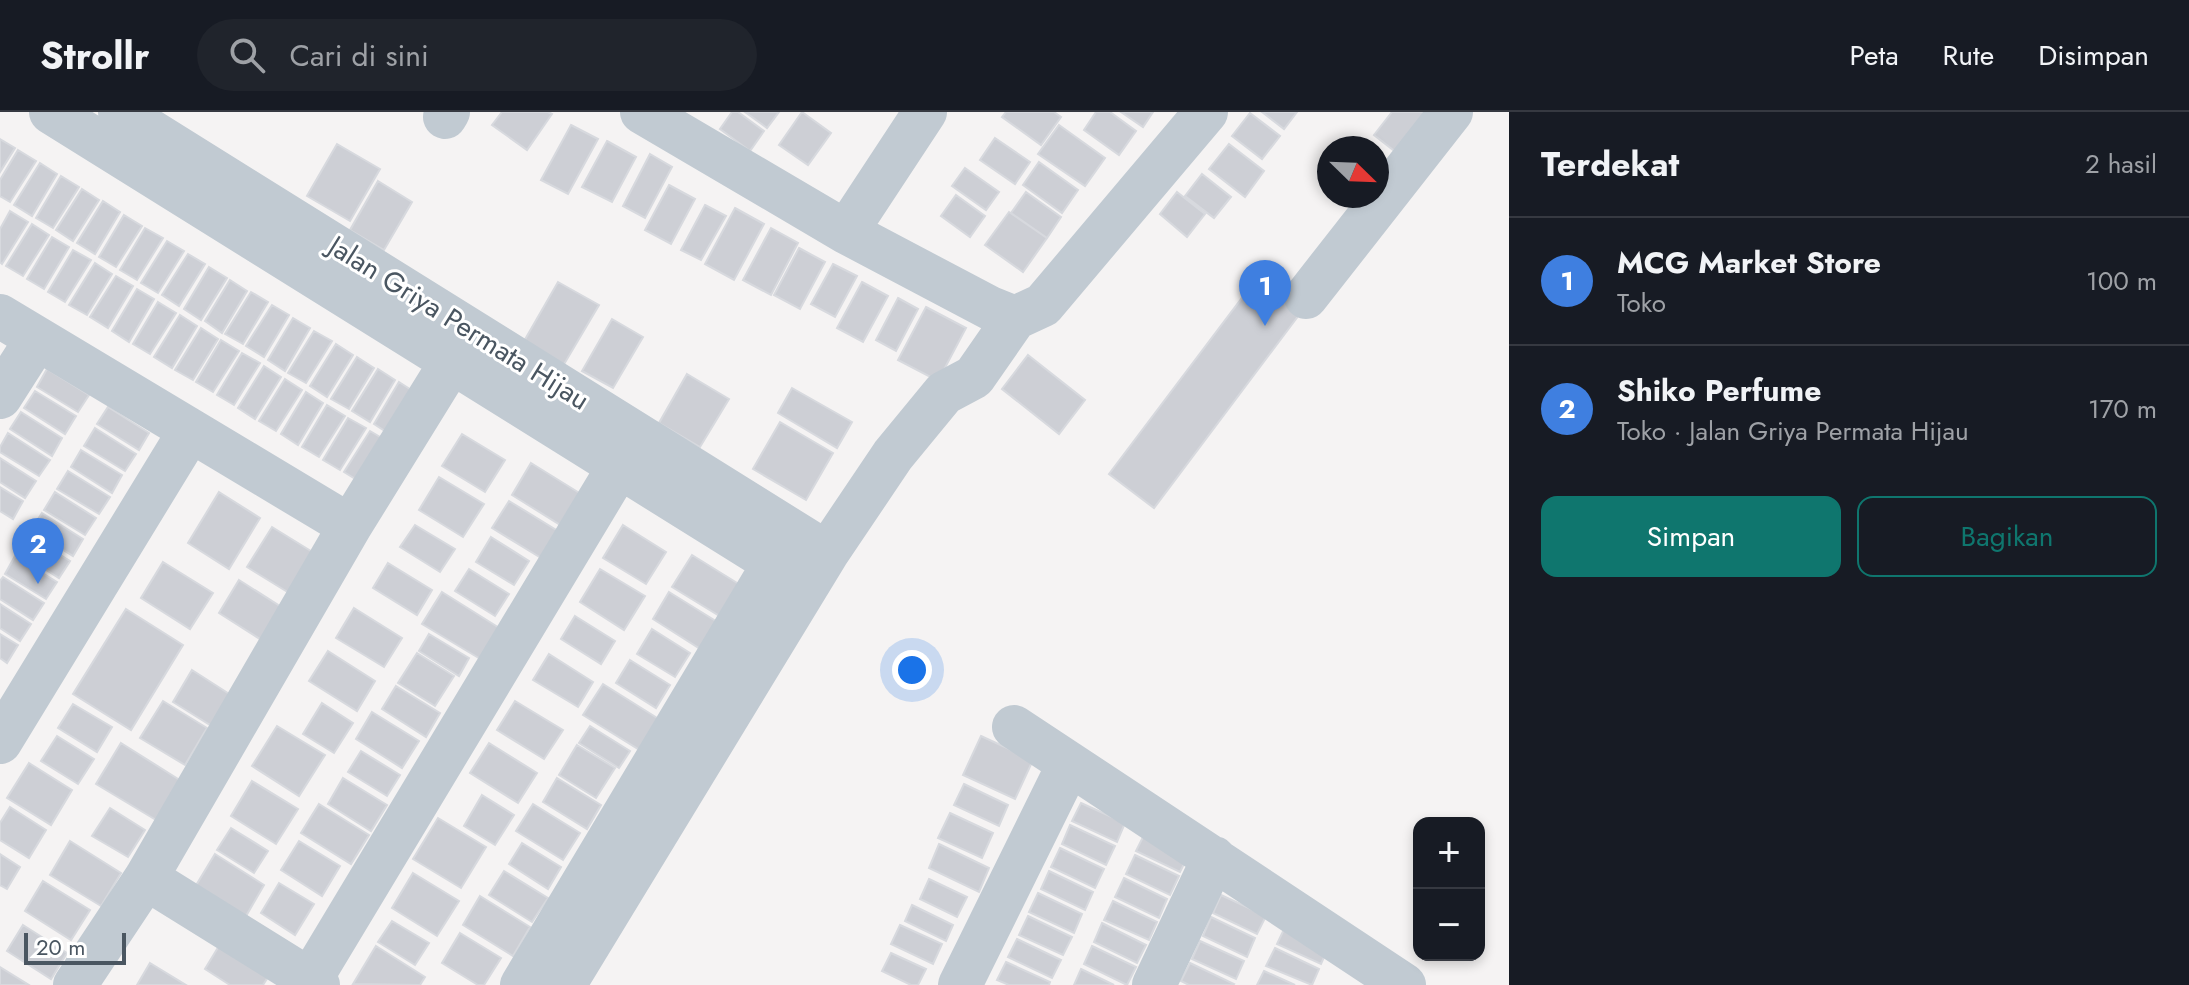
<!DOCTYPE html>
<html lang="id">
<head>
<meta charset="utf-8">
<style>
  body { margin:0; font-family:Jost,sans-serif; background:#20242c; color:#f1f3f6 }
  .controls { position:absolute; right:24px; bottom:24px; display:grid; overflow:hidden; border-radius:16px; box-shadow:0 4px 12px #0003 }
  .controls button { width:72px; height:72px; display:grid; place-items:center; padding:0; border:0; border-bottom:2px solid #363941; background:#171b24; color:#f1f3f6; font:40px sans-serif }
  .compass { position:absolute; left:1317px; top:24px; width:72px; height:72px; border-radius:50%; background:#171b24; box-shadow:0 4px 12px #0003; rotate:113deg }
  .scale { position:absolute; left:24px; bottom:20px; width:102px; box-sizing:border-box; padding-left:8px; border:4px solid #4a5661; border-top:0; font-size:22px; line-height:28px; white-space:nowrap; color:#4a5661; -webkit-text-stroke:6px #fff; paint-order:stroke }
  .you { position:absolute; left:912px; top:558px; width:28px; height:28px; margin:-20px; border:6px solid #fff; border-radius:50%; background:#1a73e8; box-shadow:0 0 0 12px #1a73e833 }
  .badge { display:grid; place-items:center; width:52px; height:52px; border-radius:50%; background:#0f766e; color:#fff; font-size:26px; font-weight:700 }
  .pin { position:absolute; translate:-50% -66px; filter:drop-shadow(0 2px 4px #0008) }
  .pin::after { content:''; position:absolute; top:42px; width:28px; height:24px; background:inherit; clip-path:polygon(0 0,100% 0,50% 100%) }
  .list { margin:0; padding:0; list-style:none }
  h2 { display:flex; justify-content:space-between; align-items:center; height:104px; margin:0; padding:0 32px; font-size:34px }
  h2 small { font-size:26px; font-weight:400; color:#9ea1a6 }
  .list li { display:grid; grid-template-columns:52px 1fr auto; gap:24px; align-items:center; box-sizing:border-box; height:128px; padding:0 32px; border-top:2px solid #363941 }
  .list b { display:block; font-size:30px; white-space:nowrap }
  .list p { margin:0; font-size:26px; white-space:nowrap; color:#9ea1a6 }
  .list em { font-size:26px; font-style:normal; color:#9ea1a6 }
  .actions { display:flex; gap:16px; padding:24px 32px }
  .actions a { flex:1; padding:18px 0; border:2px solid #0f766e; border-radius:16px; text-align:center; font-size:28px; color:#0f766e }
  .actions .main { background:#0f766e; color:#fff }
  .icon { flex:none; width:44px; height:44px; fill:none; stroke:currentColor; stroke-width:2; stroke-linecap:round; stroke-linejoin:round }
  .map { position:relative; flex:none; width:1509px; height:873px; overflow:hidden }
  header { display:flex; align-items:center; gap:48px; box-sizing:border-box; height:112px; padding:0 40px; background:#171b24; border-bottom:2px solid #363941 }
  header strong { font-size:38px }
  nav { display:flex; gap:44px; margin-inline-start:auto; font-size:28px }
  .search { width:560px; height:72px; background:#20242c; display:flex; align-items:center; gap:20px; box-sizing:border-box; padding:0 28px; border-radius:44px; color:#9ea1a6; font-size:30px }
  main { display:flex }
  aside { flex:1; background:#171b24 }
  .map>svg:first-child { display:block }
</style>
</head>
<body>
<header>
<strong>Strollr</strong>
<div class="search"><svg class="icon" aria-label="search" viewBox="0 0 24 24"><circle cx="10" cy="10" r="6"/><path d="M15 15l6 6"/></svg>Cari di sini</div>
<nav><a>Peta</a><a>Rute</a><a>Disimpan</a></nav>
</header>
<main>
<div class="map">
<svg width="1509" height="873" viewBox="0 0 1509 873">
  <rect width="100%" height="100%" fill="#f5f3f3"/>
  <path fill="#cdcfd5" stroke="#d7d9de" stroke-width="2" d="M502,0H548L552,2L527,38L492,13Z
    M732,0H738L764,19L750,39L720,17Z
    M745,0H779L767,16Z
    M802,0L831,21L808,53L779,33Z
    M1006,0H1054L1061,5L1041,33L1002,5Z
    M1096,0H1110L1136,19L1119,43L1084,18Z
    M1121,0H1153L1143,15Z
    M1262,0H1297L1284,17Z
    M1392,0H1428L1397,41L1374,23Z
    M1250,1L1280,24L1262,47L1232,24Z
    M571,13L598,27L568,82L541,68Z
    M1059,13L1105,46L1085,74L1038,42Z
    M995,26L1030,50L1015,72L980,48Z
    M0,27L15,36L0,60Z
    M607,29L636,45L612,90L582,75Z
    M337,32L380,57L350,109L307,84Z
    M1229,32L1264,59L1245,85L1209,57Z
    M18,38L36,49L10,90L0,84V68Z
    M650,42L672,55L645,106L623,94Z
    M1039,50L1078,78L1062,101L1023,73Z
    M40,51L57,62L32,104L14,93Z
    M965,56L999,80L986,98L952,74Z
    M1202,62L1231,85L1214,106L1185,84Z
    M61,64L79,75L53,116L36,106Z
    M378,69L412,90L384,138L350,118Z
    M669,73L695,87L671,132L645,118Z
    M82,77L99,88L73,129L56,118Z
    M1026,80L1061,105L1047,126L1011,101Z
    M1177,80L1205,102L1187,125L1160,102Z
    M956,83L985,104L970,125L941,104Z
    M103,89L120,100L95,142L77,131Z
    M705,93L726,104L701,148L681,138Z
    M735,96L764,112L734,168L705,152Z
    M10,99L28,110L2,152L0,150V117Z
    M1009,100L1047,126L1023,160L985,133Z
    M124,103L142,114L116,155L99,145Z
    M32,112L49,123L23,164L6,154Z
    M145,116L163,126L137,168L120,158Z
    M771,116L798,131L771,183L743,168Z
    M52,125L69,135L44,177L27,167Z
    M167,129L184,139L158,181L141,171Z
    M799,136L825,150L800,197L774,183Z
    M73,138L91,148L65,190L48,180Z
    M188,142L205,152L179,194L162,183Z
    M95,151L112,162L87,203L69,193Z
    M833,152L857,164L835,205L811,192Z
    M209,155L227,166L201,208L184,197Z
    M1260,162L1305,195L1154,396L1109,362Z
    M116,164L133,174L108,216L90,205Z
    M230,168L247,179L222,221L205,209Z
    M558,170L599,193L563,254L523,231Z
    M862,170L888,184L863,230L837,216Z
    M137,177L154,187L129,230L112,219Z
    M251,180L268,190L243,232L225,222Z
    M898,186L918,197L896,239L876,228Z
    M158,190L176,201L150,242L133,232Z
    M272,193L289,203L264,245L246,234Z
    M926,195L966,216L938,269L898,248Z
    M180,203L197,214L172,256L154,245Z
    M293,206L310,216L285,259L268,248Z
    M612,207L643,225L613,276L582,259Z
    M201,216L218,227L193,268L175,258Z
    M314,219L332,229L306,271L288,261Z
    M221,228L239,239L213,280L196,270Z
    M336,232L353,243L327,285L310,274Z
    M242,241L260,251L234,293L217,283Z
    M1028,243L1085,288L1059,322L1002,277Z
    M357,245L374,256L349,297L331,287Z
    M264,254L281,265L255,307L238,296Z
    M47,257L89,283L78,300L37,275Z
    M378,257L395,268L370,310L352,299Z
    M687,262L729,287L700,335L659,311Z
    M285,267L302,278L276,319L259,309Z
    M399,270L416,281L391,323L374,312Z
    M792,276L852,310L837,336L778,301Z
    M35,279L76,304L65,322L24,296Z
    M306,280L323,291L298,333L281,322Z
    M327,293L345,304L319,345L302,335Z
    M108,295L149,321L139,338L97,312Z
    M21,300L62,326L52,344L10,317Z
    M348,306L366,316L340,358L323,348Z
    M780,310L833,341L806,388L753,357Z
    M95,316L136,342L125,359L84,334Z
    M370,319L387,329L362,371L344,360Z
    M8,321L50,348L39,364L0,340V335Z
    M462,322L505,348L485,380L442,354Z
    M81,338L122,363L112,381L71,355Z
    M0,346L36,369L25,386L0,370Z
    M531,351L581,382L562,414L512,383Z
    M68,359L110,385L99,402L57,377Z
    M439,365L484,392L463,425L419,398Z
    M0,375L23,389L13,407L0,399Z
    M55,380L96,406L85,423L44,398Z
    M219,380L260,406L229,457L188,431Z
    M509,389L558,419L541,446L492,416Z
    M42,401L83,427L73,444L31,418Z
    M415,413L455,437L440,460L400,435Z
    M623,413L666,440L646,472L603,446Z
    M272,415L319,444L294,484L247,455Z
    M29,423L70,449L59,466L18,440Z
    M491,425L529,449L514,473L476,450Z
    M692,443L742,474L723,506L672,475Z
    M15,444L57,470L46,487L5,462Z
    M163,450L213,481L190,517L141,486Z
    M388,451L432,478L417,503L373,476Z
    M469,457L509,482L495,504L455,479Z
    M600,457L645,484L624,518L580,490Z
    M3,465L44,491L33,508L0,487V469Z
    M239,468L294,503L274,536L219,501Z
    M442,480L501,517L482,548L422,512Z
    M669,480L719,511L702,538L653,507Z
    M0,492L31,512L20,529L0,516Z
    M354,496L402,526L384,555L336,526Z
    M126,497L183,533L131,618L73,582Z
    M575,504L615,529L601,552L561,527Z
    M652,517L690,541L675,565L637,542Z
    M0,522L18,533L7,551L0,546Z
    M429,522L469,546L459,564L419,539Z
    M328,539L375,569L357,599L309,569Z
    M417,541L454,564L435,594L398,571Z
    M549,542L593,570L578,595L533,568Z
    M630,548L670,573L656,596L616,571Z
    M192,558L234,585L215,616L173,590Z
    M603,572L662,609L643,640L583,603Z
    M396,574L440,601L426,625L382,597Z
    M163,589L207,616L185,653L140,626Z
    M515,589L563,618L544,647L497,618Z
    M322,591L353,611L334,641L303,622Z
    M73,592L112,615L97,640L58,616Z
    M372,600L419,629L402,656L356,627Z
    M277,614L325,643L299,684L252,654Z
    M590,614L630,639L619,656L579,631Z
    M57,624L94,647L78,672L41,649Z
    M981,624L1033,648L1015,687L963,663Z
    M121,631L186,672L161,711L96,672Z
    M489,631L537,661L518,691L470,661Z
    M577,633L615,656L596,686L559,663Z
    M361,639L400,663L387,684L348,660Z
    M29,651L72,678L51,713L7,686Z
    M343,666L387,693L371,719L328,692Z
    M557,666L601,693L587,717L543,690Z
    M252,669L298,697L276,732L231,704Z
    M964,672L1008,693L999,714L954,693Z
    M482,683L514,703L495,733L464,714Z
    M1081,691L1125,711L1117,730L1072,709Z
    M319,692L369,723L351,752L301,721Z
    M533,692L580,721L563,748L516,719Z
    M10,695L46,718L29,746L0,728V711Z
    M110,696L145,718L128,745L92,724Z
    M950,701L993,721L982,746L938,726Z
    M438,706L486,735L461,776L413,747Z
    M1070,713L1115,734L1106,753L1062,732Z
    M231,716L268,739L254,761L217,738Z
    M1145,721L1189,742L1180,760L1136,739Z
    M70,729L121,761L101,794L50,763Z
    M299,729L340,754L322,784L281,758Z
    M522,731L561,755L548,777L509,752Z
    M939,732L989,756L979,780L929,756Z
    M1060,736L1104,757L1095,776L1051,755Z
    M0,742L20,755L7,777L0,773Z
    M215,742L264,773L242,811L192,780Z
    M1135,743L1179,764L1170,783L1126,762Z
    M504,759L548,786L532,810L489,783Z
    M1049,759L1093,780L1085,798L1041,777Z
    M413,761L459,789L437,824L392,796Z
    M1124,766L1167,787L1159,806L1115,785Z
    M929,767L967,785L957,805L920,787Z
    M43,769L90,798L71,828L25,799Z
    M279,771L314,792L295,823L261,801Z
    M1038,781L1082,802L1074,821L1029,800Z
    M1221,783L1266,804L1257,822L1213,801Z
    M480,784L530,815L513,844L463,813Z
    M1113,789L1157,810L1149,828L1104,808Z
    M912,793L953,813L946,829L905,809Z
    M1028,804L1072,825L1063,843L1019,823Z
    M1211,805L1255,826L1247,845L1203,824Z
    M392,809L429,831L415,853L378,830Z
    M1102,811L1146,833L1137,851L1094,830Z
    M23,813L67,841L51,867L7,839Z
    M900,813L942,832L933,852L891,832Z
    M1286,813L1329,834L1321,852L1277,832Z
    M460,821L501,846L484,873H478L442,851Z
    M1017,827L1061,848L1052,866L1008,845Z
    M1200,829L1244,849L1236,867L1192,847Z
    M219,834L268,865L263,873H230L205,857Z
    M376,834L425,865L420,873L353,872Z
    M1092,834L1136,855L1127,873L1084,852Z
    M1275,836L1319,857L1312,873L1266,854Z
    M891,841L926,857L918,873H911L882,859Z
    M1006,850L1050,870L1049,873H1009L997,868Z
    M150,851L186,873H137Z
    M1190,851L1234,872L1233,873H1189L1181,869Z
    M0,855L29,873H0Z
    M1081,857L1114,873H1074Z
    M1264,859L1295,873H1257Z"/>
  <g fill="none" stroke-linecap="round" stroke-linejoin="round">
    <path stroke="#c1cad2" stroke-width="44" d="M51,0L808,472
      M120,0L827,441
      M642,0L846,120L990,196L1015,206L1043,193L1206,0
      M445,5L448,0
      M846,120L925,0
      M1306,185L1451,0
      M0,204L350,414
      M0,285L37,227
      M1014,615L1404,873
      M0,630L190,319
      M146,766L318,873
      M310,868L620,353
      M75,873L146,766L350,414L452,249
      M522,873L775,450L793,427
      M564,873L827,441L893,343L944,281L974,265L1015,206
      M960,873L1069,652
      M1154,873L1214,746"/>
  </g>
  <g text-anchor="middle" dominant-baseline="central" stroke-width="6" stroke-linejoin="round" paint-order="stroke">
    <g font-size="28" fill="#4a5661" stroke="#fff">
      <text transform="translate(459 211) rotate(32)">Jalan Griya Permata Hijau</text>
    </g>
  </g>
</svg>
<div class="controls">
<button>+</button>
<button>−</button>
</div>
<svg class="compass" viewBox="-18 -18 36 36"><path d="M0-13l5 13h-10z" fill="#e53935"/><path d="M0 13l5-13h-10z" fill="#9ea1a6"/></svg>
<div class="scale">20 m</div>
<div class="you"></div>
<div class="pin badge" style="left:1265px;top:214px;background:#3f7fe0">1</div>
<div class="pin badge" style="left:38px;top:472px;background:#3f7fe0">2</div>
</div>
<aside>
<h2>Terdekat<small>2 hasil</small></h2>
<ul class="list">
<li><span class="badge" style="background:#3f7fe0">1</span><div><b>MCG Market Store</b><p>Toko</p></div><em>100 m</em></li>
<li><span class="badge" style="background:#3f7fe0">2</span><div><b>Shiko Perfume</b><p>Toko · Jalan Griya Permata Hijau</p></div><em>170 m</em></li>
</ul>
<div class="actions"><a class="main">Simpan</a><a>Bagikan</a></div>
</aside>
</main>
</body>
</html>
